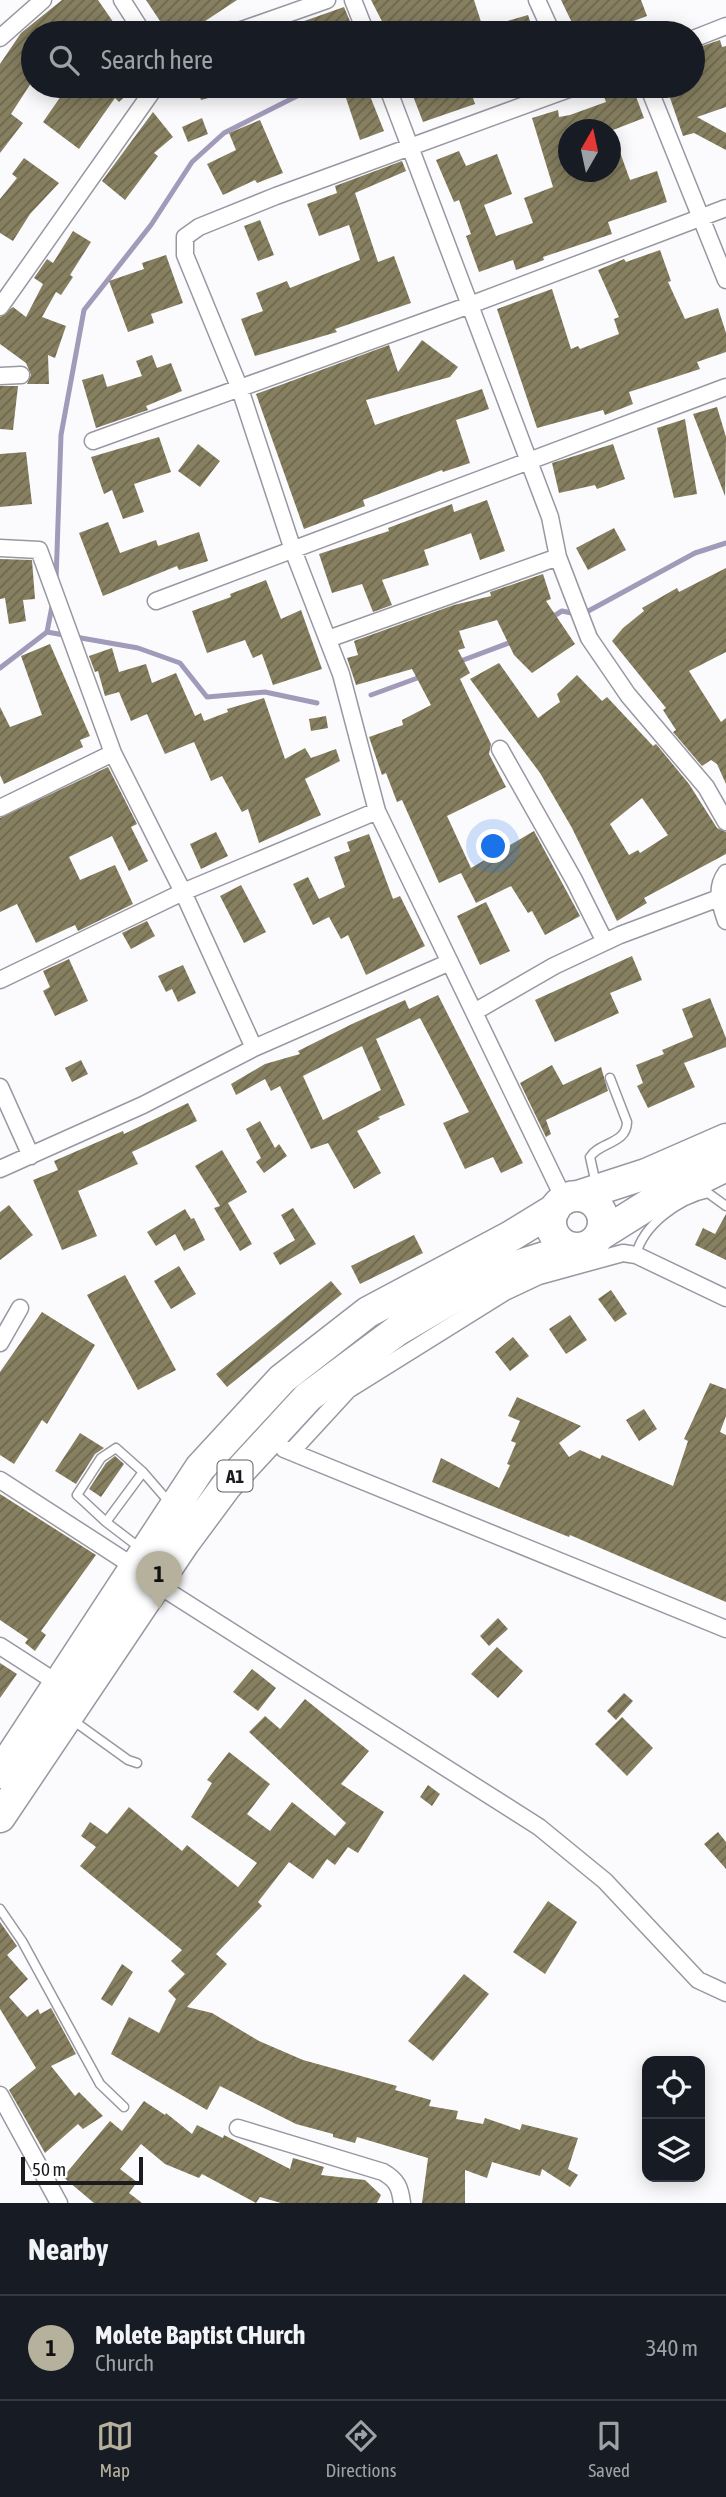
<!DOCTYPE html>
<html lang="en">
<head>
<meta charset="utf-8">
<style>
  body { margin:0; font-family:"Asap Condensed",sans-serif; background:#242831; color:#f1f3f6 }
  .controls { position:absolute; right:21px; bottom:21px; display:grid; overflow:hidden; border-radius:14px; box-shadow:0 4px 18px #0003 }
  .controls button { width:63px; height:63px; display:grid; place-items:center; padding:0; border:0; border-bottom:2px solid #363941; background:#171b24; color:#f1f3f6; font:35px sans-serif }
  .compass { position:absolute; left:558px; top:119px; width:63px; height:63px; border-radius:50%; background:#171b24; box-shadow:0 4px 18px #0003; rotate:9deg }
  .scale { position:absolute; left:21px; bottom:18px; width:122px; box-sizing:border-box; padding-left:7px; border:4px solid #1b1a1e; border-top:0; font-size:19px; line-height:24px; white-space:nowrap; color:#1b1a1e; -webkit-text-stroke:5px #fff; paint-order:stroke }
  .you { position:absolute; left:494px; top:847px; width:24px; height:24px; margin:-18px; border:5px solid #fff; border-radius:50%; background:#1a73e8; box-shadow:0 0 0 10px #1a73e833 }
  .badge { display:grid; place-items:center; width:46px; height:46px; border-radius:50%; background:#b5b19c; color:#111; font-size:23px; font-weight:700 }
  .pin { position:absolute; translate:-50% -58px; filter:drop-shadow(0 2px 4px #0008) }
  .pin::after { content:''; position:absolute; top:37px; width:24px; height:21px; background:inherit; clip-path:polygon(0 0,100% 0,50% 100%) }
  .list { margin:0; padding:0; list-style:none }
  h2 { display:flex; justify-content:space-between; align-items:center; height:91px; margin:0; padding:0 28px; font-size:30px }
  h2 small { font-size:23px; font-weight:400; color:#9ea1a6 }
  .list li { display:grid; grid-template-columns:46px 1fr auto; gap:21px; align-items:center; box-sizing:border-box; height:105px; padding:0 28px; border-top:2px solid #363941 }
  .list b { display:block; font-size:26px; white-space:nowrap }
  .list p { margin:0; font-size:23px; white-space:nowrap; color:#9ea1a6 }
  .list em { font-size:23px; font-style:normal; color:#9ea1a6 }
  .icon { flex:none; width:38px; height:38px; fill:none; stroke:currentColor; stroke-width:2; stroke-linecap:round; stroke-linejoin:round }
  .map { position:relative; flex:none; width:726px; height:2203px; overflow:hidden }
  .search { position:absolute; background:#171b24; box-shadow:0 4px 18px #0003; left:21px; right:21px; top:21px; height:77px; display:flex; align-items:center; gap:18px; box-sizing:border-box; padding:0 24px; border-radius:38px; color:#9ea1a6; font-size:26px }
  .sheet { height:196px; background:#171b24 }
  nav { display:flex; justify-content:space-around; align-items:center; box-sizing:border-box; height:98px; border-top:2px solid #363941; background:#171b24; font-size:19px; color:#9ea1a6 }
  nav a { display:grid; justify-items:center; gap:4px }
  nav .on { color:#b5b19c }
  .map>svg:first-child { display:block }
</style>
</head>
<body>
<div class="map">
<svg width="726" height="2203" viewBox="0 0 726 2203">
  <defs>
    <pattern id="building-hatch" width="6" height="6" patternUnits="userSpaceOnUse" patternTransform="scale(1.75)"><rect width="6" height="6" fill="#867f60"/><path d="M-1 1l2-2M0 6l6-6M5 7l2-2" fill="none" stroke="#6d674f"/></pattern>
  </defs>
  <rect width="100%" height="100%" fill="#fbfbfd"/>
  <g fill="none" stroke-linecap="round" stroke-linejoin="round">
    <path stroke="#a19ab9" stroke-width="5" d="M280,33L277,24L281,22
      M56,581L61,435L84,310L151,225L192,162L224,133L301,94L298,86
      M549,619L562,611L581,615L695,553L726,543
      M47,632L138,648L180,663L207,697L265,692L317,703
      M458,662L514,641
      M0,668L47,632L53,601
      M371,695L423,676"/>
  </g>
  <path fill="url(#building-hatch)" fill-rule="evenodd" d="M62,0H98L116,26L105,33H33V47L28,55L33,58V80L11,114L23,123L0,153V64L21,33Z
    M146,0H237L187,33H168Z
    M371,0H474L483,28L528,15L534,33H388Z
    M561,0H641L647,16L631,22L636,33H577Z
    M344,7L355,33H276V31Z
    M720,40L722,47L726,46V107L697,117L726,133V150L694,133L683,136L666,86H693V49Z
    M68,86H136L119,102L115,98L79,149L43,122Z
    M196,86H236L237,90L201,100Z
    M342,86H366L384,131L360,140Z
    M440,86H469L475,104L423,122L413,96Z
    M609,86H632L644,118L613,130H569V172H611L613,133L630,180L657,171L667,202L608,222L612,234L543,257L544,260L516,270L513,260L479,272L466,236L471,234L459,200L454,202L436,160L459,151L466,166L497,154L512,194L484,205L496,236L533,223L524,198L553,187L532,118L558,110L559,117L570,115L606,102L601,88Z
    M153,112L173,137L154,153L158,156L125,200L102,181Z
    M202,118L208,134L188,142L182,127Z
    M260,120L283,173L257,183L255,180L223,195L207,164L236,150L229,133Z
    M24,158L59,183L30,214L13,241L0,233V199L17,178L12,174Z
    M402,161L406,171L355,193L378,262L394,256L411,303L335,329L337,332L255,356L241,319L263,311L256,293L287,281L290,288L360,260L349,225L319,236L307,204L337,193L335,186Z
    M260,220L274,255L258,261L244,226Z
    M73,231L91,242L70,275L73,277L61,295L56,292L42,317L66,326L55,358L48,355L49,384H27L31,375L26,363L0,344V317L13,307L26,317L43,284L34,278L47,259L53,263Z
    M660,250L671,281L668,282L685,319L718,308L726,333V352L697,362L700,369L629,392L633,404L605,415L603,410L537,428L497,309L552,289L571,349L578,346L580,349L619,334L614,319L619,317L598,270L624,259L626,262Z
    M166,255L183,303L151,314L154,323L128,332L109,281L144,269L142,263Z
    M422,340L458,367L450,377L366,400L375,425L482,389L489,409L456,420L470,463L443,472L442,470L363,500L365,506L304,529L256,394L389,345L398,372Z
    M152,355L157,368L171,363L182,391L146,406L148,410L96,428L82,380L103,374L107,387L142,376L136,361Z
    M0,386H18L13,430L0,429Z
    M717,407L726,437L725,496L693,414Z
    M685,419L697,494L674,498L657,428Z
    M159,437L171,472L134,484L144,512L123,519L112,490L104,494L91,457Z
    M198,444L220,461L200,487L178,471Z
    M613,444L625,479L597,489L595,485L559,493L552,463Z
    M26,452L32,504L0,507V454Z
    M487,500L505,551L480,560L471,533L424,550L429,565L382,580L392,605L373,612L362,584L332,593L319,554L389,531L388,528L452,504L454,512Z
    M108,522L120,553L156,540L158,546L199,532L208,561L179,570L177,566L103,596L79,533Z
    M614,528L626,550L588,570L576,548Z
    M0,559L32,560L35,599L23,600L26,621L9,624L5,598L0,599Z
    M726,568V652L689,671L721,722L726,718V784L717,764L711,760L702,766L673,732L676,730L663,710L666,708L612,641L623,628L644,611L642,608L677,588L679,592Z
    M543,574L551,599L546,601L575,644L532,673L514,655L497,620L459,631L465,648L458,650L470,673L460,679L491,744L489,754L506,787L447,816L471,868L534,831L580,916L545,935L532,911L528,913L511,886L476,903L461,873L439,883L402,800L397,802L386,773L382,775L369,737L403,725L402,720L431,705L412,669L356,685L347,658L358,655L354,641L454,605L491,596L490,592Z
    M266,580L281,619L301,610L322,669L273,685L262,654L253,658L245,640L207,653L192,611L231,597L230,594Z
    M50,644L90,736L80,740L83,747L4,784L0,775V707L10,727L42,715L21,656Z
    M112,648L119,672L146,664L152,683L176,673L195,716L201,713L204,721L228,712L227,709L264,698L285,759L305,748L311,758L336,749L340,761L305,779L321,815L259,843L248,809L242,812L222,776L211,781L194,742L165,754L147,714L131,721L119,692L105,696L98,671L95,672L89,656Z
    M499,663L538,718L560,702L557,694L577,675L602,701L607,697L653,746L656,744L689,784L717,828L726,832V854L644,898L647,903L617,921L572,828L540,773L470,679ZM642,798L668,835L640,853L638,850L629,855L610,824Z
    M326,716L328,728L311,731L309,719Z
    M108,767L137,824L131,827L148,861L129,871L112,836L69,857L80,880L115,865L133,904L78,931L75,925L36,943L17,904L0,912V818Z
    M216,832L228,856L201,869L190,844Z
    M369,834L393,899L400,896L425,946L366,975L348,935L341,939L329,917L313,925L293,884L308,877L319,899L345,887L334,857L350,851L347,842Z
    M241,885L266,932L244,943L220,896Z
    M486,902L510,951L480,965L457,916Z
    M147,921L155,936L131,949L122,933Z
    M632,956L642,980L610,993L619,1013L555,1042L535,1000Z
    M69,959L88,1001L55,1016L43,991L50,987L43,971Z
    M183,965L196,993L178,1002L172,989L166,992L158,976Z
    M438,995L523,1163L501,1173L493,1157L465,1169L443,1123L469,1112L420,1018L376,1039L405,1105L378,1117L380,1119L357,1131L381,1173L354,1189L328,1143L311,1149L280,1086L271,1091L265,1079L236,1095L231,1084L265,1064L300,1054L298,1051L352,1024L405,1000L409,1009ZM362,1046L381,1090L323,1120L303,1076Z
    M710,998L726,1038V1047L684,1063L695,1087L648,1108L637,1086L643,1083L636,1065L664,1054L662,1050L693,1037L682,1009Z
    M81,1060L88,1074L72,1082L65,1068Z
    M552,1065L563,1085L601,1067L608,1091L546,1120L551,1134L546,1137L520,1083Z
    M188,1103L197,1121L132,1152L138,1164L78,1191L97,1236L62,1250L33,1180L58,1170L54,1161L123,1131L124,1134Z
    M260,1121L275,1148L279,1144L287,1156L264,1173L256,1162L261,1158L246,1129Z
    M222,1150L247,1192L228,1203L252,1244L240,1251L214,1208L220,1206L195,1166Z
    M9,1205L33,1235L0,1260V1212Z
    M293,1208L316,1244L280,1265L273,1253L295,1240L281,1215Z
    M185,1209L191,1219L194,1218L205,1240L184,1251L175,1234L156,1246L147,1232Z
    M726,1214V1260L695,1245L703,1228L715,1234Z
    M414,1235L423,1253L360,1284L351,1266Z
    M179,1266L196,1294L171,1309L154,1281Z
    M125,1275L176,1370L138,1390L87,1295Z
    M331,1281L342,1294L227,1387L216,1374Z
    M611,1290L627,1314L615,1322L598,1299Z
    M42,1312L95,1345L47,1424L42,1420L14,1464L0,1455V1372Z
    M570,1315L587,1340L566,1354L549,1329Z
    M513,1337L529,1356L510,1371L495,1352Z
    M710,1383L726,1389V1416L720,1432L726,1435V1602L570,1535L569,1537L432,1482L441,1458L499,1488L510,1465L507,1464L516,1443L511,1441L520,1421L508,1416L517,1397L581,1426L559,1443L569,1457L580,1450L600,1459L602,1455L673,1486L688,1441L684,1439Z
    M644,1409L657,1429L639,1441L626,1420Z
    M80,1433L104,1448L95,1454L76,1484L55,1471Z
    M115,1456L124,1464L101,1497L89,1489L106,1463Z
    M0,1494L96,1555L41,1631L46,1635L35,1651L25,1643L28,1639L0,1620Z
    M498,1618L508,1629L489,1646L480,1636Z
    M497,1647L523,1671L498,1698L471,1674Z
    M0,1663L17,1674L0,1698Z
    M252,1669L276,1688L258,1711L233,1692Z
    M624,1693L633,1701L616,1720L607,1711Z
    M305,1699L369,1751L341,1784L384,1812L358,1853L348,1847L335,1865L327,1859L313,1879L289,1862L258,1902L262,1906L216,1954L227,1964L187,2007L212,2013L259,2041L303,2060L397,2086L395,2090L431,2100L429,2106L458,2111L456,2119L483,2124L485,2118L520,2130L522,2124L578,2138L568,2169L578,2175L570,2187L542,2169L540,2176L492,2162L487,2178L465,2170V2203H422L428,2158L357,2137L355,2143L333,2137V2134L296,2124L220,2086L207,2110L111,2054L129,2017L159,2033L176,1999L168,1991L185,1974L171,1961L182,1950L80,1866L96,1847L81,1836L90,1822L107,1834L129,1807L182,1851L187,1845L238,1887L257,1863L191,1817L212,1783L207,1780L229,1752L270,1784L247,1814L270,1831L292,1802L335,1836L346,1823L249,1732L265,1716L280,1729Z
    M622,1717L653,1748L627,1776L595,1744Z
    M428,1785L440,1794L432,1806L420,1797Z
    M718,1832L726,1842V1869L704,1844Z
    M548,1901L577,1922L545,1974L513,1952Z
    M0,1922L17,1946L7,1955L28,1979L9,1997L27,2017L38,2009L40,2014L51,2008L76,2054L51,2066L75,2096L79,2092L103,2116L83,2129L78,2124L45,2153L9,2090L36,2068L0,2009Z
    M122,1964L133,1972L112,2006L101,1999Z
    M464,1974L489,1994L433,2061L408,2041Z
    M144,2101L165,2115L166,2113L192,2134L197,2125L223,2138L224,2135L290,2169L293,2158L324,2167L321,2175L365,2180L381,2195L377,2203H281L260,2197L256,2203L202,2174L199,2178L165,2164L141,2144L120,2169L137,2182L129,2193L142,2203H94L63,2177L110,2121L122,2131Z"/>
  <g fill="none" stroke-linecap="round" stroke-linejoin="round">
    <g stroke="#9997a2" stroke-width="11">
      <path id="lane" d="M596,1184L590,1157C599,1142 627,1144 627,1122L610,1078
        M636,1255C643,1225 679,1199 708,1193L726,1206
        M106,1522L77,1495L101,1458L116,1448L143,1472
        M140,1548L106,1522L143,1472L169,1502
        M71,1719L128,1760L137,1763
        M0,1909L22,1941L100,2084L124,2107"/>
    </g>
    <g stroke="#9997a2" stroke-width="19">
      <path id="street" d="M122,0L143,33
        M353,0L366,33
        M537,0L552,33
        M233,33L327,0
        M0,38L43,0
        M693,39L726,26
        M387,86L550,517L558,557L589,638L628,695L706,787L726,822
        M648,86L726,280
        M0,307L156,86
        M0,376L21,375
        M93,441L470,305L726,208
        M0,548L39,550L113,753L183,892L254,1048
        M156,601L726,387
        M328,639L558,557
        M500,749L574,880L605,942
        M0,808L113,753
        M726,873C715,888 720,904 726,921
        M0,980L183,892L377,811
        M476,1011L554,966L620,935L719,898
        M0,1087L31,1156
        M0,1169L143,1105L254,1048L450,962
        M564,1199L377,811L341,674L293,550L240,389L185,255V237L199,227L276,196L577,86
        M0,1343L20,1308
        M284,1449L726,1629
        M291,1452L348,1390L505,1292L539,1276L623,1253L636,1255L726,1298
        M0,1480L133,1566
        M158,1585L539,1827L605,1881L698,1980L726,1993
        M0,1646L59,1684
        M0,2095L59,2203
        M238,2128L383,2172C397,2180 400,2187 402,2203"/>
    </g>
    <g stroke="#9997a2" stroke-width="33">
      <path id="highway" d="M578,1196L646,1174L726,1139
        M551 1222a26 26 0 1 1 52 0a26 26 0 1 1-52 0Z
        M600,1235L651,1203L726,1166
        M0,1773L200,1468L282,1379L368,1312L511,1236L555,1209
        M0,1817L184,1543L227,1485L308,1397L398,1330L473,1286L507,1269L573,1248"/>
    </g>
    <use href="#lane" stroke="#fff" stroke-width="8"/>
    <use href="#street" stroke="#fff" stroke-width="16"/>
    <use href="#highway" stroke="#fff" stroke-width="30"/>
  </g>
  <g text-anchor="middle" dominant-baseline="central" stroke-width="7" stroke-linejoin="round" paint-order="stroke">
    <rect fill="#fff" stroke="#5f5f62" stroke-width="2" x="217.5" y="1460.5" width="35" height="31" rx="5"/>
    <g font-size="19" font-weight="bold" fill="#1b1a1e">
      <text x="235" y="1476">A1</text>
    </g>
  </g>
</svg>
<div class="controls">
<button><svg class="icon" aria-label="locate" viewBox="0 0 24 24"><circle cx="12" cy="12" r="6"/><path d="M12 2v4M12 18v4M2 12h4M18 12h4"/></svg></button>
<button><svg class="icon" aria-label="layers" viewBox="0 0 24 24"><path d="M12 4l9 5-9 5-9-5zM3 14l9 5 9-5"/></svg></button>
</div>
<svg class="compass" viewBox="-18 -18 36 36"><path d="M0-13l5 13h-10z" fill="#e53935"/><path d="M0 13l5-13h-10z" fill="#9ea1a6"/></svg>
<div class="scale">50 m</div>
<div class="you"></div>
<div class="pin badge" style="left:159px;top:1609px">1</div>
<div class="search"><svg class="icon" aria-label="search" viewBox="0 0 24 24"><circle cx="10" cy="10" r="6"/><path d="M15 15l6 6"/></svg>Search here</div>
</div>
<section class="sheet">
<h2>Nearby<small></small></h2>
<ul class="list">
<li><span class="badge">1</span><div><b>Molete Baptist CHurch</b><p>Church</p></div><em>340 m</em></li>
</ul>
</section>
<nav>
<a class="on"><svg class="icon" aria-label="map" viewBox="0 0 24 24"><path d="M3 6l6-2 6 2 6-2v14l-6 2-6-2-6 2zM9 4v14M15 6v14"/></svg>Map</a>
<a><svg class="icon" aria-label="directions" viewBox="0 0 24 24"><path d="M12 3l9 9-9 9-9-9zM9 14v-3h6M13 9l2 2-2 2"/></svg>Directions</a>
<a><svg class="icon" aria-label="saved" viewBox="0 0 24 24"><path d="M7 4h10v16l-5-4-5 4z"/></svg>Saved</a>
</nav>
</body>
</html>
